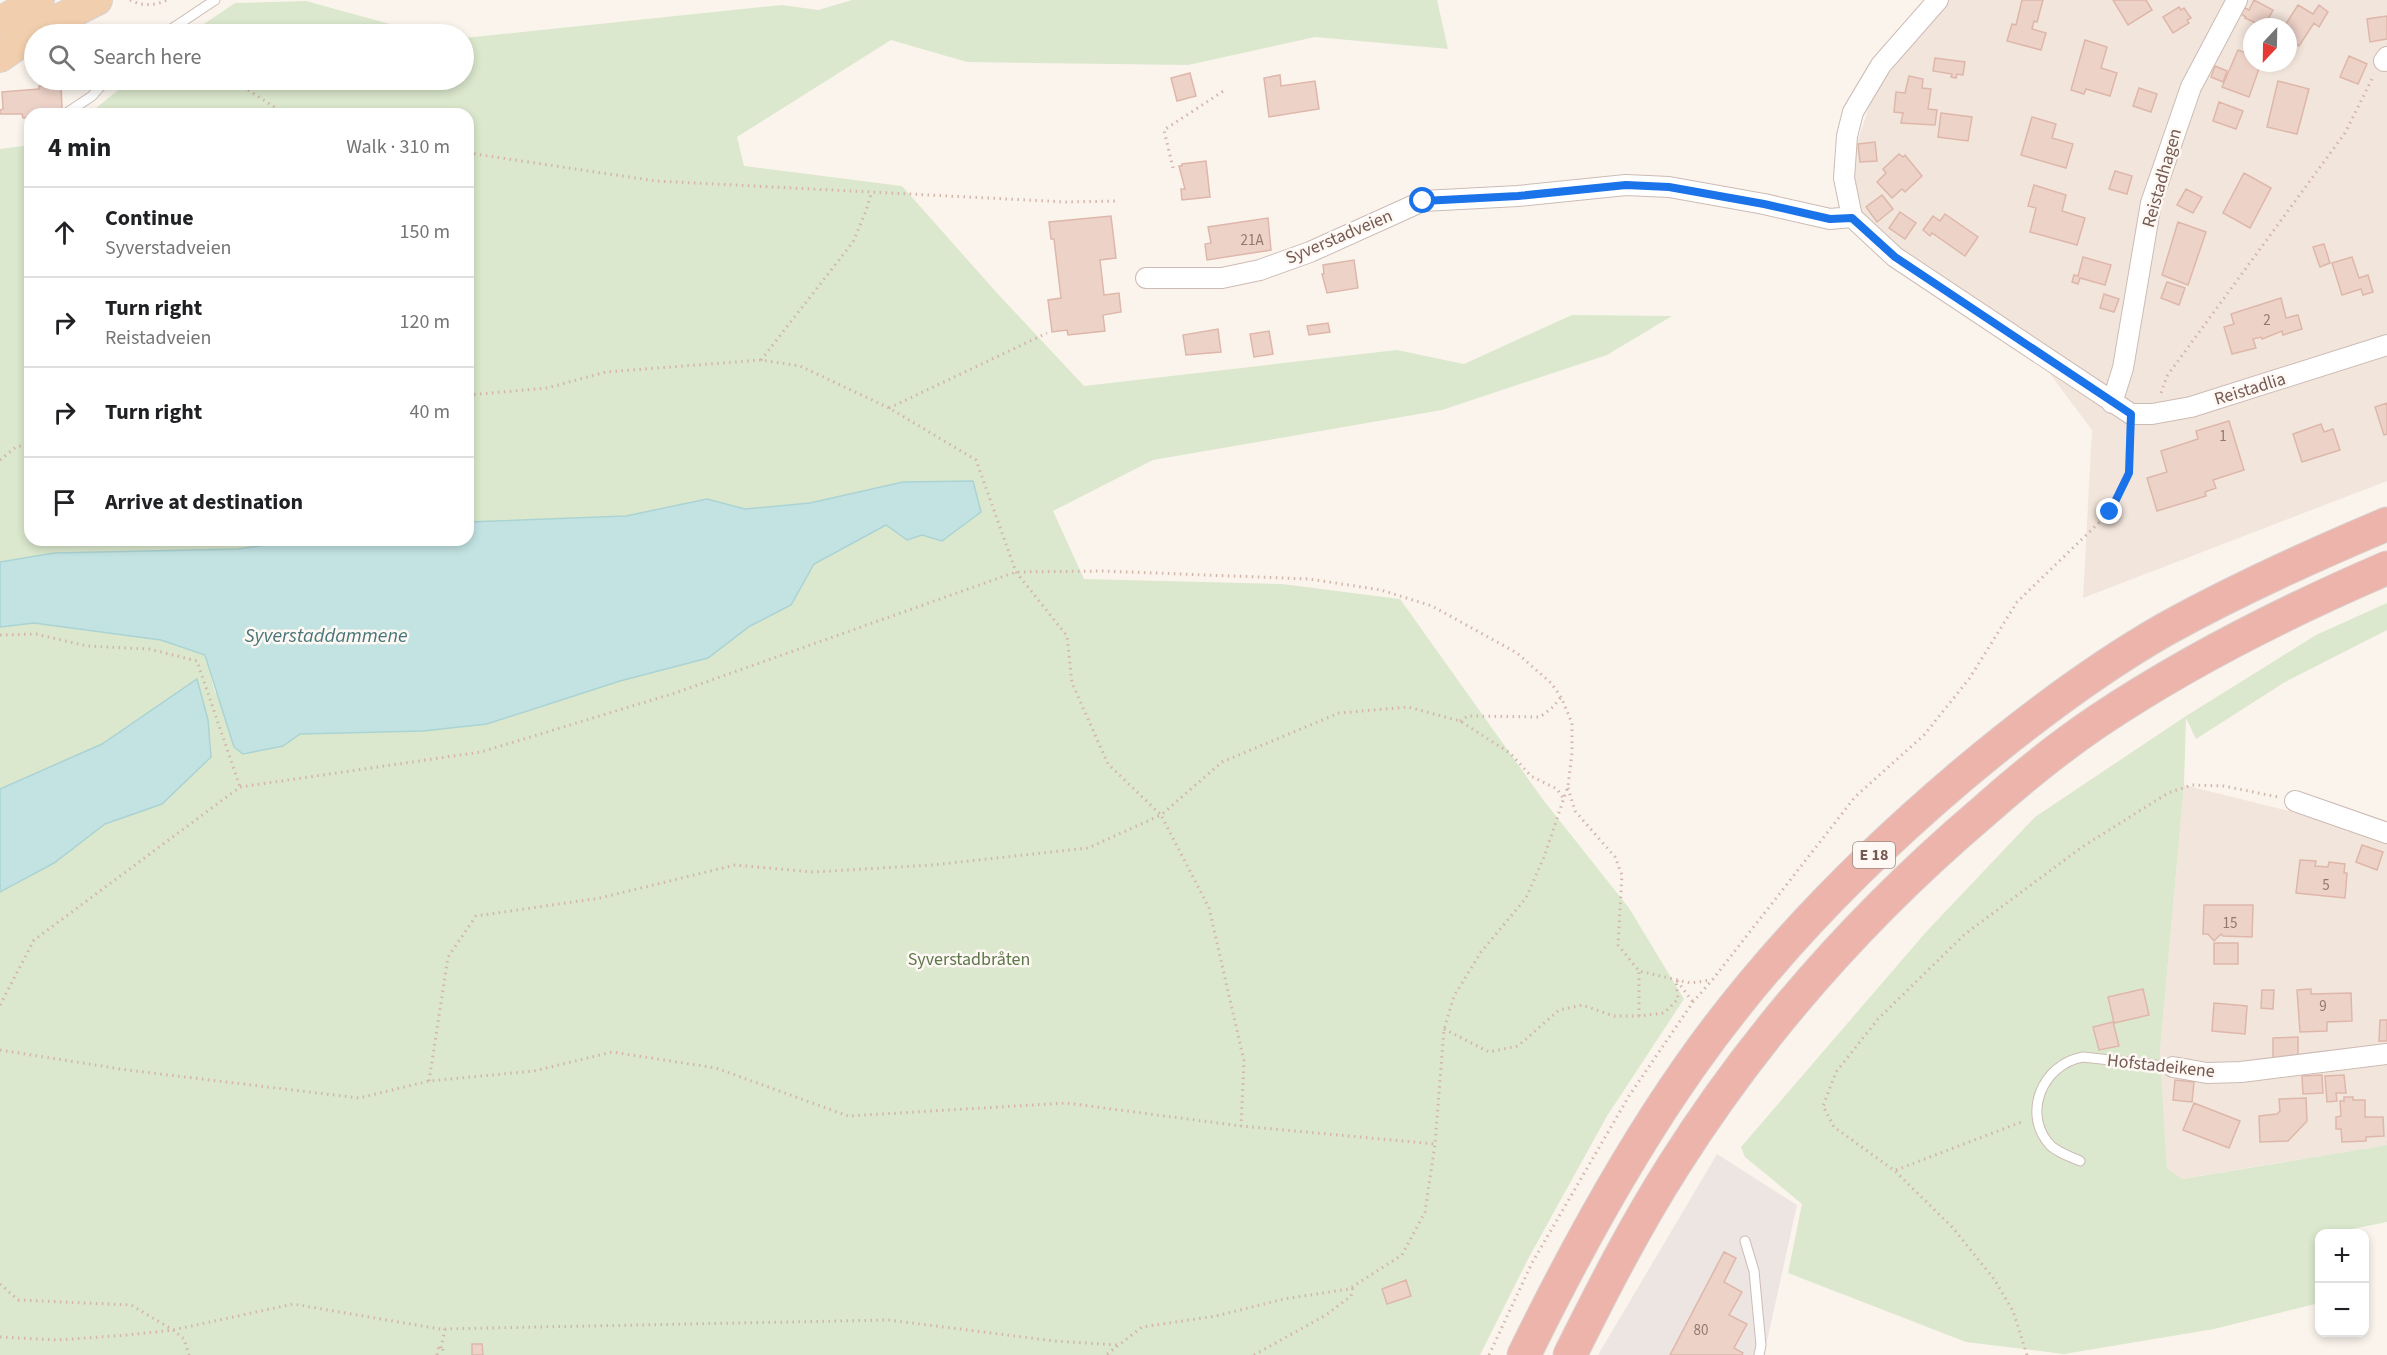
<!DOCTYPE html>
<html lang="en">
<head>
<meta charset="utf-8">
<style>
  body { margin:0; font-family:"Source Sans 3",sans-serif; background:#f2f2f2; color:#202124 }
  .controls { position:absolute; right:18px; bottom:18px; display:grid; overflow:hidden; border-radius:12px; box-shadow:0 3px 9px #0003 }
  .controls button { width:54px; height:54px; display:grid; place-items:center; padding:0; border:0; border-bottom:2px solid #e0e0e0; background:#fff; color:#202124; font:30px sans-serif }
  .compass { position:absolute; left:2243px; top:18px; width:54px; height:54px; border-radius:50%; background:#fff; box-shadow:0 3px 9px #0003; rotate:202deg }
  .stop { position:absolute; width:18px; height:18px; margin:-14px; border:4px solid #1a73e8; border-radius:50%; background:#fff }
  .stop.end { background:#1a73e8; border-color:#fff; box-shadow:0 2px 6px #0008 }
  .list { margin:0; padding:0; list-style:none }
  h2 { display:flex; justify-content:space-between; align-items:center; height:78px; margin:0; padding:0 24px; font-size:26px }
  h2 small { font-size:20px; font-weight:400; color:#757577 }
  .list li { display:grid; grid-template-columns:39px 1fr auto; gap:18px; align-items:center; box-sizing:border-box; height:90px; padding:0 24px; border-top:2px solid #e0e0e0 }
  .list b { display:block; font-size:22px; white-space:nowrap }
  .list p { margin:0; font-size:20px; white-space:nowrap; color:#757577 }
  .list em { font-size:20px; font-style:normal; color:#757577 }
  .icon { flex:none; width:33px; height:33px; fill:none; stroke:currentColor; stroke-width:2; stroke-linecap:round; stroke-linejoin:round }
  .map { position:relative; flex:none; width:2387px; height:1355px; overflow:hidden }
  .search { position:absolute; background:#fff; box-shadow:0 3px 9px #0003; left:24px; top:24px; width:450px; height:66px; display:flex; align-items:center; gap:15px; box-sizing:border-box; padding:0 21px; border-radius:33px; color:#757577; font-size:22px }
  .panel { position:absolute; background:#fff; box-shadow:0 3px 9px #0003; left:24px; top:108px; width:450px; height:438px; border-radius:18px }
  .map>svg:first-child { display:block }
</style>
</head>
<body>
<div class="map">
<svg width="2387" height="1355" viewBox="0 0 2387 1355">
  <rect width="100%" height="100%" fill="#fbf4ed"/>
  <path fill="#f2e5dc" fill-rule="evenodd" d="M1948,0H2387V481L2083,598L2092,430L2033,351L1859,217L1850,164L1874,92ZM2252,27H2288V63H2252Z
    M2184,785L2326,820L2387,840V1145L2181,1179L2167,1168L2160,1051Z"/>
  <path fill="#ece5e2" d="M1717,1154L1797,1205L1764,1355H1598Z"/>
  <path fill="#dbe8cd" d="M852,0H1437L1448,49L1315,37L1188,65L967,62L891,40L737,137L744,166L902,186L997,293L1084,386L1397,350L1464,364L1572,315L1672,316L1607,355L1442,410L1153,460L1053,511L1084,579L1282,584L1400,599L1544,801L1629,908L1684,999L1607,1116L1528,1259L1480,1355H0V892L54,863L105,824L162,804L197,680L102,744L0,789V627L34,623L161,640L205,655L215,692L282,746L300,734L423,731L708,658L750,626L791,605L814,564L886,525L907,540L922,535L942,541L810,503L745,509L707,499L626,516L468,522V114H89L130,80H464V38L782,5L818,10Z
    M306,1L426,34H189L235,3Z
    M30,145V540H300L238,549L54,553L0,562V149Z
    M2387,603V630L2285,682L2196,739L2186,718L2184,785L2160,1051L2167,1168L2182,1179L2387,1145V1222L2332,1233L2320,1234L2319,1303L2214,1329L2064,1354L1966,1342L1788,1273L1802,1204L1745,1157L1741,1147L1926,932L2035,817L2186,716L2316,635Z"/>
  <path fill="#c3e3e3" stroke="#abd3d4" stroke-width="1.5" d="M973,481L981,512L942,541L922,535L907,540L886,525L814,564L791,605L750,626L708,658L620,681L487,724L423,731L300,734L283,746L243,754L234,747L205,655L161,640L34,623L0,627V562L54,553L238,549L300,540H468V522L626,516L707,499L745,509L810,503L903,482Z
    M197,679L208,720L211,757L162,804L105,824L54,863L0,892V789L102,744Z"/>
  <path fill="#edd2c8" stroke="#deb7aa" stroke-width="1.5" d="M2022,0H2043L2037,22L2034,21L2032,29L2046,33L2041,50L2007,41L2012,24L2016,25Z
    M2113,0H2146L2152,10L2128,25Z
    M2254,0L2273,10L2264,27L2245,18L2246,17L2239,13L2243,7L2249,10Z
    M2298,5L2313,14L2319,5L2328,12L2319,27L2314,23L2299,46L2288,39V27H2284Z
    M2179,7L2181,10L2184,8L2191,18L2187,20L2189,23L2173,33L2163,17Z
    M2387,16V39L2370,42L2367,19Z
    M2085,40L2107,47L2101,68L2117,73L2110,96L2086,89L2084,94L2071,90Z
    M2238,50L2252,55V63H2261L2249,97L2222,87Z
    M2349,56L2367,64L2358,84L2340,77Z
    M1935,58L1965,62L1963,75L1957,74L1956,78L1951,77L1952,74L1933,71Z
    M2215,66L2227,71L2223,82L2211,77Z
    M1190,73L1196,96L1177,101L1171,78Z
    M1280,75L1281,86L1315,81L1319,109L1269,117L1264,78Z
    M1909,76L1923,79L1922,88L1931,89L1928,109L1937,110L1935,125L1901,123L1903,113L1894,112L1896,92L1905,93Z
    M2278,81L2309,89L2297,134L2267,127Z
    M61,85L62,109L41,110L42,113L29,114V117L23,118L22,114H0V110L3,109L2,92L39,89V86Z
    M2139,88L2157,94L2151,112L2133,106Z
    M2219,102L2243,111L2236,129L2213,121Z
    M1941,113L1972,117L1968,141L1938,137Z
    M2032,117L2056,124L2052,138L2073,144L2066,168L2021,155Z
    M1875,142L1877,161L1860,162L1858,144Z
    M1899,154L1903,157L1905,155L1922,176L1905,192L1902,189L1892,198L1877,182L1886,173L1883,169Z
    M1206,161L1210,197L1182,200L1181,189H1185L1179,166H1182V164Z
    M2115,171L2132,176L2127,194L2109,189Z
    M2244,173L2271,188L2250,228L2223,213Z
    M2034,185L2066,195L2062,211L2085,218L2077,245L2030,232L2036,208L2028,206Z
    M2186,189L2202,197L2193,213L2177,205Z
    M1882,195L1893,209L1877,222L1866,207Z
    M1900,212L1916,223L1905,239L1889,228Z
    M1945,214L1978,237L1965,256L1932,233L1930,236L1923,230L1933,216L1940,221Z
    M1111,216L1116,258L1100,260L1104,295L1119,293L1121,312L1103,315L1105,331L1068,335L1067,330L1052,332L1048,300L1061,298L1054,239H1051L1049,222Z
    M1268,218L1271,250L1207,260L1205,244L1211,243L1208,227Z
    M2178,222L2206,232L2188,285L2162,275Z
    M2324,244L2330,263L2320,267L2313,247Z
    M2083,257L2111,265L2105,285L2080,278L2078,284L2072,282L2074,275L2078,276Z
    M2352,257L2359,278L2368,275L2373,292L2363,295L2361,289L2342,295L2332,263Z
    M1354,260L1358,288L1327,293L1322,274H1324L1323,265Z
    M2167,282L2185,288L2179,305L2161,298Z
    M2104,294L2119,299L2114,312L2100,308Z
    M2281,298L2286,318L2298,315L2302,329L2283,335L2282,331L2262,339L2261,337L2253,339L2256,348L2232,354L2224,327L2234,324L2231,314Z
    M1328,323L1330,332L1309,335L1307,326Z
    M1218,329L1221,352L1186,355L1183,335Z
    M1269,331L1273,354L1254,357L1250,334Z
    M2387,403V434L2384,435L2375,407Z
    M2229,421L2244,470L2213,480L2216,488L2205,492L2206,496L2157,511L2147,478L2167,472L2161,451L2198,439L2196,431Z
    M2321,424L2324,432L2333,429L2340,450L2302,462L2293,434Z
    M2362,845L2383,852L2377,870L2356,862Z
    M2300,860L2316,861L2315,866L2328,867L2329,862L2345,864L2344,873H2347L2345,898L2296,893Z
    M2204,905H2253L2252,937L2223,936L2221,934L2214,941L2208,934H2203Z
    M2214,943H2238V964H2214Z
    M2143,989L2149,1015L2114,1023L2108,997Z
    M2311,989V994L2351,993L2352,1021L2327,1022V1031L2300,1032L2297,990Z
    M2262,990H2274L2273,1009L2261,1008Z
    M2214,1003L2247,1006L2245,1034L2212,1031Z
    M2380,1020H2387V1041H2379Z
    M2113,1022L2119,1046L2099,1050L2093,1027Z
    M2298,1037V1057L2273,1058V1038Z
    M2322,1075L2323,1093L2303,1094L2302,1076Z
    M2344,1075L2346,1093H2336L2337,1101L2327,1102L2325,1076Z
    M2175,1080L2194,1082L2192,1102L2173,1100Z
    M2344,1097H2353V1100H2365V1117H2383L2384,1136L2366,1137V1141L2342,1142L2341,1129H2336V1117L2341,1116L2340,1101H2344Z
    M2306,1098L2307,1121L2288,1141L2260,1142L2259,1116L2277,1114L2280,1111L2279,1099Z
    M2194,1103L2240,1121L2229,1148L2183,1130Z
    M1724,1252L1736,1258L1724,1282L1742,1292L1729,1315L1747,1324L1734,1348L1743,1353L1742,1355H1670Z
    M1406,1280L1411,1296L1387,1304L1382,1289Z
    M472,1344H482L483,1355H472Z"/>
  <g fill="none" stroke-linecap="round" stroke-linejoin="round">
    <g stroke="#cdbbb4" stroke-width="11">
      <path id="service" d="M164,34L215,0
        M65,114L92,96L106,80
        M2080,1161C2071,1157 2059,1153 2051,1146C2021,1115 2042,1064 2083,1057L2173,1067
        M1745,1241L1754,1271L1761,1345L1759,1355"/>
    </g>
    <g stroke="#cdbbb4" stroke-width="22">
      <path id="minor" d="M1938,0L1881,65L1853,112L1847,136L1844,178L1852,217L1895,257L2131,414H2152L2191,407L2387,345
        M2384,61L2387,57
        M1146,278H1222L1260,270L1310,252L1423,201L1518,196L1626,185L1669,187L1764,204L1830,219L1852,217
        M2112,403L2123,368L2151,203L2191,87L2237,0
        M2295,801L2387,833
        M2173,1067L2207,1073L2241,1072L2387,1054"/>
    </g>
    <g stroke="#d8d1cf" stroke-width="32">
      <path id="primary" d="M0,22L39,0
        M0,57L38,30L97,0"/>
    </g>
    <g stroke="#d8d1cf" stroke-width="35">
      <path id="motorway" d="M1524,1355C1573,1255 1626,1157 1690,1066C1765,959 1859,863 1959,778C2023,724 2091,672 2164,630C2236,590 2311,556 2387,524
        M1570,1355C1602,1291 1635,1226 1674,1165C1758,1032 1864,913 1984,811C2020,779 2058,748 2098,721C2189,660 2287,611 2387,568"/>
    </g>
    <path stroke="#d3b5aa" stroke-width="3" stroke-dasharray="1.5 4.5" stroke-linecap="butt" d="M130,0C141,6 155,6 167,0
      M233,80L285,114
      M468,153L656,181L1066,202L1116,201
      M1173,168L1164,130L1225,90
      M761,360L853,242L866,211L872,191
      M2161,393L2167,376L2345,133L2374,75
      M468,395L547,388L606,372L761,360L800,366L889,408L976,460L1016,572L1067,636L1072,683L1108,764L1161,815L1222,762L1339,713L1408,707L1460,721L1510,753L1531,776L1557,789L1564,799
      M889,408L1047,333
      M0,460L16,447L30,444
      M0,635L36,634L87,646L149,649L197,661L240,787
      M1460,721L1468,716L1540,717L1553,707L1561,697
      M1568,788L1575,811L1615,857L1622,875L1618,945L1639,971L1690,983L1711,980
      M1677,981L1693,1002
      M0,1005L34,940L240,787L481,752L675,693L1016,572L1103,571L1309,579L1381,590L1432,606L1517,653L1551,683L1561,697L1572,723V753L1568,786L1544,857L1526,898L1481,952L1454,996L1444,1029L1435,1144L1425,1212L1402,1255L1349,1289L1284,1299L1216,1316L1142,1327L1106,1355
      M1639,1016V971
      M1444,1029L1489,1052L1518,1046L1559,1010L1582,1005L1614,1016H1639L1664,1013L1678,999L1676,981
      M0,1050L127,1070L359,1098L429,1081L534,1071L612,1052L716,1068L848,1116L1066,1103L1241,1126L1435,1144
      M429,1081L448,957L476,916L600,898L735,865L813,872L932,865L1088,848L1161,815L1209,908L1244,1061L1241,1126
      M1896,1170L2024,1121
      M0,1284L18,1300L131,1305L173,1330L184,1339L189,1355
      M0,1337L58,1340L127,1335L173,1330L293,1304L440,1329L888,1320L1054,1341L1117,1345
      M438,1348H443L442,1355
      M441,1348L445,1329
      M437,1355L438,1348
      M1254,1355L1326,1315L1351,1296L1353,1287
      M1489,1355L1532,1263L1629,1096L1693,1002L1713,979L1855,797L1924,735L1969,679L2017,602L2110,512L2129,473L2130,434
      M2027,1355L2013,1311L1994,1279L1953,1228L1895,1171L1834,1127L1823,1106L1836,1072L1878,1019L1965,934L2082,847L2168,793L2192,785L2224,786L2278,797"/>
    <use href="#service" stroke="#fff" stroke-width="9"/>
    <use href="#minor" stroke="#fff" stroke-width="20"/>
    <use href="#primary" stroke="#f1cfae" stroke-width="30"/>
    <use href="#motorway" stroke="#edb4ac" stroke-width="33"/>
  </g>
  <g fill="none" stroke-linecap="round" stroke-linejoin="round">
    <path stroke="#1a73e8" stroke-width="8" d="M1423,201L1518,196L1626,185L1669,187L1764,204L1830,219L1852,218L1895,257L2131,414L2129,473L2110,512"/>
  </g>
  <g text-anchor="middle" dominant-baseline="central" stroke-width="5" stroke-linejoin="round" paint-order="stroke">
    <g font-size="15" fill="#937870">
      <text x="1252" y="240">21A</text>
      <text x="2267" y="320">2</text>
      <text x="2223" y="436">1</text>
      <text x="2326" y="885">5</text>
      <text x="2230" y="923">15</text>
      <text x="2323" y="1006">9</text>
      <text x="1701" y="1330">80</text>
    </g>
    <rect fill="#fef8f4" stroke="#9e8983" stroke-width="1.5" x="1853" y="842" width="42" height="26" rx="4.5"/>
    <g font-size="16" font-weight="bold" fill="#755a52">
      <text x="1874" y="855">E 18</text>
    </g>
    <g font-size="18" fill="#755a52" stroke="#fef8f4">
      <text transform="translate(2162 178) rotate(-74)">Reistadhagen</text>
      <text transform="translate(1339 237) rotate(-23)">Syverstadveien</text>
      <text transform="translate(2250 389) rotate(-17)">Reistadlia</text>
      <text transform="translate(2161 1066) rotate(6)">Hofstadeikene</text>
    </g>
    <g font-size="18" fill="#5e784b" stroke="#fef8f4">
      <text x="969" y="959">Syverstadbråten</text>
    </g>
    <g font-size="20" font-style="italic" fill="#467677" stroke="#fef8f4">
      <text x="326" y="636">Syverstaddammene</text>
    </g>
  </g>
</svg>
<div class="controls">
<button>+</button>
<button>−</button>
</div>
<svg class="compass" viewBox="-18 -18 36 36"><path d="M0-13l5 13h-10z" fill="#e53935"/><path d="M0 13l5-13h-10z" fill="#757577"/></svg>
<div class="stop" style="left:1423px;top:201px"></div>
<div class="stop end" style="left:2110px;top:512px"></div>
<div class="search"><svg class="icon" aria-label="search" viewBox="0 0 24 24"><circle cx="10" cy="10" r="6"/><path d="M15 15l6 6"/></svg>Search here</div>
<section class="panel">
<h2>4 min<small>Walk · 310 m</small></h2>
<ul class="list">
<li><svg class="icon" aria-label="ahead" viewBox="0 0 24 24"><path d="M12 20V5M6 11l6-6 6 6"/></svg><div><b>Continue</b><p>Syverstadveien</p></div><em>150 m</em></li>
<li><svg class="icon" aria-label="right" viewBox="0 0 24 24"><path d="M7 20v-9h11M14 6l5 5-5 5"/></svg><div><b>Turn right</b><p>Reistadveien</p></div><em>120 m</em></li>
<li><svg class="icon" aria-label="right" viewBox="0 0 24 24"><path d="M7 20v-9h11M14 6l5 5-5 5"/></svg><div><b>Turn right</b></div><em>40 m</em></li>
<li><svg class="icon" aria-label="arrive" viewBox="0 0 24 24"><path d="M6 21V4h12l-3 4 3 4H6"/></svg><div><b>Arrive at destination</b></div></li>
</ul>
</section>
</div>
</body>
</html>
